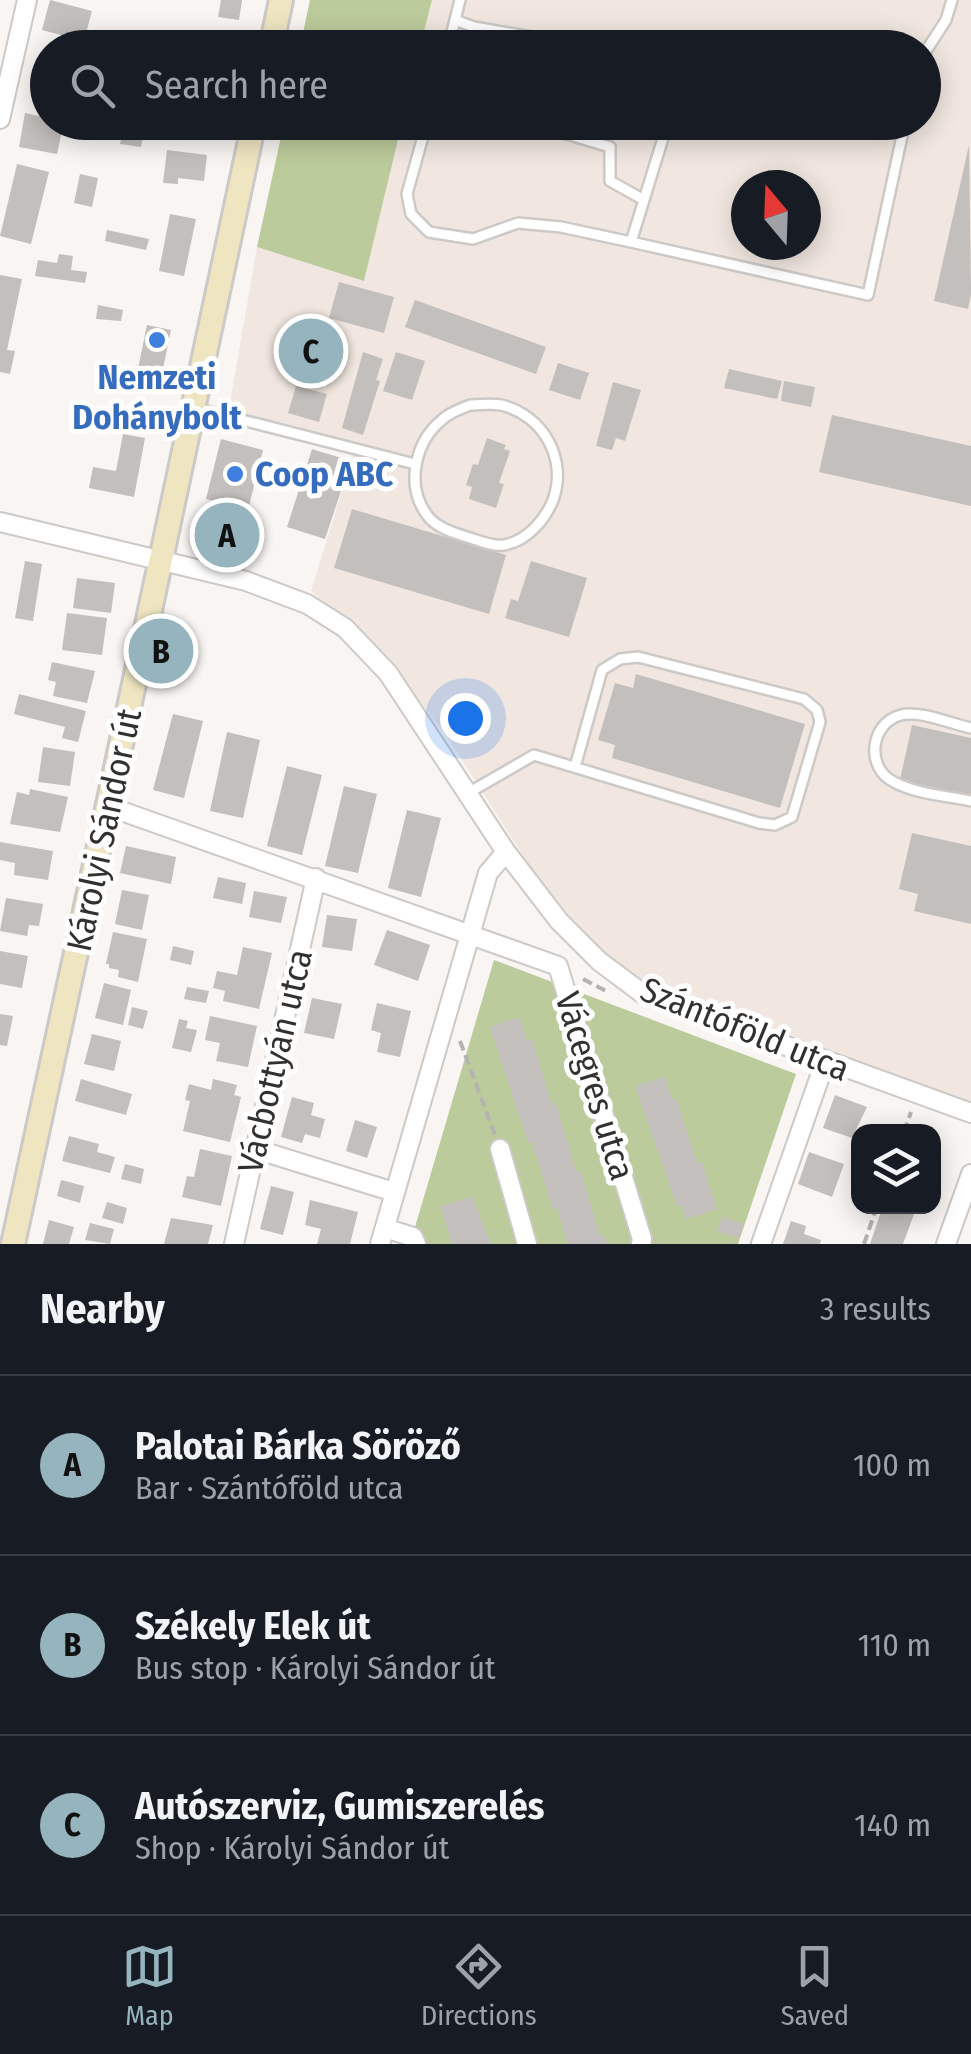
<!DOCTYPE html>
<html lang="en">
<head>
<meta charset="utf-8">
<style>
  body { margin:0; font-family:"Fira Sans Condensed",sans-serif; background:#20242c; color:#f1f3f6 }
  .controls { position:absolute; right:30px; bottom:30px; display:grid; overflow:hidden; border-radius:20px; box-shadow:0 5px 25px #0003 }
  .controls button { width:90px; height:90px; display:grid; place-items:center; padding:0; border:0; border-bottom:2px solid #363941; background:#171b24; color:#f1f3f6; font:50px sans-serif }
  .compass { position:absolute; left:731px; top:170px; width:90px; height:90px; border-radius:50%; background:#171b24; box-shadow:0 5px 25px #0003; rotate:341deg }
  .you { position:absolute; left:465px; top:718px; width:35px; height:35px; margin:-25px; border:8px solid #fff; border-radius:50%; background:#1a73e8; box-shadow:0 0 0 15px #1a73e833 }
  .badge { display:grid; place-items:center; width:65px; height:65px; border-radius:50%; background:#95b4be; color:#111; font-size:32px; font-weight:700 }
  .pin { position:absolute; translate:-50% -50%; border:5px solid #fff; box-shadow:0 2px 10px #0006 }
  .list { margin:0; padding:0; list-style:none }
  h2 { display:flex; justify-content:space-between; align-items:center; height:130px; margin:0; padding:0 40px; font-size:42px }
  h2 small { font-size:32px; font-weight:400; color:#9ea1a6 }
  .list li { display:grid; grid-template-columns:65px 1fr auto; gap:30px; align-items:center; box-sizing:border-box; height:180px; padding:0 40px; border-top:2px solid #363941 }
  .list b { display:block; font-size:38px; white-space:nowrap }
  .list p { margin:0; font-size:32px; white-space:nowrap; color:#9ea1a6 }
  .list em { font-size:32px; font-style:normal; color:#9ea1a6 }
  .icon { flex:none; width:55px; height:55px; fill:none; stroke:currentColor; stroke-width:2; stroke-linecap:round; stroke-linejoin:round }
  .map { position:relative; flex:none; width:971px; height:1244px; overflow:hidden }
  .search { position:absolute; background:#171b24; box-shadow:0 5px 25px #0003; left:30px; right:30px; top:30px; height:110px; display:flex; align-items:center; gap:25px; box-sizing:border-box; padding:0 35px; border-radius:55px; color:#9ea1a6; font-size:38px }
  .sheet { height:670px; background:#171b24 }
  nav { display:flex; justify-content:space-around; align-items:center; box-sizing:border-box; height:140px; border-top:2px solid #363941; background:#171b24; font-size:28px; color:#9ea1a6 }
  nav a { display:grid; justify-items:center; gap:5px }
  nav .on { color:#95b4be }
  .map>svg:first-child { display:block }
</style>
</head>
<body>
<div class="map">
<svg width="971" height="1244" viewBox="0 0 971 1244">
  <rect width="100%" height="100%" fill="#f8f5f3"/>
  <path fill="#f1e7e0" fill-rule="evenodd" d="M432,0H971V1103L650,989L612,960L545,890L449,740L397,671L311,591L354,452L227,420L257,247L364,280L402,123L924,122V48L420,47ZM746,185H806V245H746Z"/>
  <path fill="#bccb9b" d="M310,0H432L420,47H300Z
    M284,123H402L364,281L257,247Z
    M494,960L796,1074L738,1244H410Z"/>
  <path fill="#c2bfbd" d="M50,0L92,11L82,48L59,44L61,35L42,30Z
    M221,0H242L239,20L218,17Z
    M25,113L48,118V122H64L57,154L19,147Z
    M188,122H218L216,134L187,130Z
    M123,128L144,131L141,147L120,144Z
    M969,145L971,294L968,309L934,301Z
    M167,150L207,155L204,181L178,178V184L163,183Z
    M17,164L49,172L31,244L0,236Z
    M80,174L98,178L92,207L74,203Z
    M170,214L196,219L184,276L159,271Z
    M107,230L149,239L146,250L105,241Z
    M59,254L73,256L71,270L87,272L85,283L35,276L38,260L57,263Z
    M0,275L22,279L7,350L15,351L10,374L0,372Z
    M339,282L394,297L384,333L329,318Z
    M415,300L546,347L536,374L405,327Z
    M98,305L123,310L121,321L96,319Z
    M147,325L171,330L158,393L134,388Z
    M363,352L383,359L376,380L380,381L363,435L342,428Z
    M396,352L425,361L412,400L383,391Z
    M558,363L589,373L580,400L549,390Z
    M729,369L782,381L777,399L724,388Z
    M784,381L815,387L811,407L781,401Z
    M613,382L641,390L625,441L616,438L612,450L596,446Z
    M296,386L327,394L319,422L288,413Z
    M832,415L971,446V506L819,472Z
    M123,434L145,438L134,497L89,488L93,467L116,471Z
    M487,438L506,445L504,449L510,451L499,483L504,484L496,508L469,499L472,487L466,485L473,464L478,465Z
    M221,439L263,450L248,510L206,499Z
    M312,449L351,461L325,539L287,527Z
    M352,509L506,555L489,614L334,568Z
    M213,513L248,520L240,558L205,550Z
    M25,561L42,564L33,621L15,618Z
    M531,561L587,578L569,637L505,618L511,599L518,601Z
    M77,578L115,583L111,613L73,608Z
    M67,613L107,618L102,655L62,650Z
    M52,662L95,671L87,703L53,696L56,682L48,680Z
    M636,674L805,724L780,808L612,758L615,745L598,740L615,683L633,688Z
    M19,694L86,711L78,742L62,738L65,727L14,714Z
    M173,714L203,721L184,798L153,790Z
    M912,725L971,738V796L900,780Z
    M227,732L260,740L243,818L210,811Z
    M43,747L75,752L70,786L38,782Z
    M287,766L322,775L302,855L267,846Z
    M344,786L377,794L358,873L325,866Z
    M30,789L68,797L60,832L10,824L17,792L29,795Z
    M407,810L441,818L421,897L388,888Z
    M912,833L971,846V924L914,911L918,894L899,889Z
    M0,842L53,851L48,880L14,875L15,863L0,860Z
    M126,846L176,857L171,884L120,873Z
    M218,877L246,883L242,904L213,898Z
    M122,890L149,895L142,930L115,924Z
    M254,891L287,897L281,923L249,917Z
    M6,898L43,904L39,926L29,925L27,936L0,931Z
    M327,915L357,919L352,951L322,947Z
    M387,930L430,945L418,981L374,965Z
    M113,932L147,939L138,982L118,977L119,970L109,968V964H106Z
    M173,946L194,951L191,965L170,960Z
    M243,947L272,953L259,1009L223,1001L225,991L213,988L217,971L237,975Z
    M0,951L28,956L22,988L0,984Z
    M104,983L131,990L123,1025L95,1018Z
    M187,987L209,991L206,1003L184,999Z
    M312,998L342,1004L334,1039L304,1033Z
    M377,1003L411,1011L400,1057L377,1052L381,1033L371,1030Z
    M132,1007L148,1011L143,1029L128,1025Z
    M0,1014L13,1016L7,1046L0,1045Z
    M210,1016L257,1026L248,1067L216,1061L220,1043L205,1040Z
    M520,1017L527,1041L532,1039L552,1105L556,1104L576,1171L580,1170L600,1236L604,1235L607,1244H568L557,1208L553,1210L532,1142L528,1143L490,1027Z
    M179,1019L188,1021L186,1028L197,1030L191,1052L172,1048Z
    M92,1034L121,1041L114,1071L84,1064Z
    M665,1077L672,1099L676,1098L697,1163L702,1162L717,1209L686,1219L681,1205L677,1206L635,1086Z
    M81,1079L132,1094L126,1115L75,1101Z
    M213,1079L237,1085L234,1095L241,1097L230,1142L183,1131L190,1101L185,1100L189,1084L211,1090Z
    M835,1095L867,1107L852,1138L823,1128Z
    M292,1097L314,1103L311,1115L325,1119L320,1138L305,1134L302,1143L281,1137Z
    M355,1120L377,1127L367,1158L346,1151Z
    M69,1136L99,1144L97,1152L115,1157L110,1173L62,1161Z
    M200,1149L232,1156L221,1206L182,1197L187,1176L194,1177Z
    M809,1152L844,1164L832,1197L798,1184Z
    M125,1164L144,1169L141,1184L121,1179Z
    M61,1180L84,1186L80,1203L57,1196Z
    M271,1186L294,1192L283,1235L260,1229Z
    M472,1197L491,1244H452L440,1206Z
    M310,1200L358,1212L350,1244H317L321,1229L305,1225Z
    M107,1202L127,1208L123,1224L102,1218Z
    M883,1206H917L903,1244H870Z
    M722,1217L744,1224L739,1238L717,1231Z
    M171,1218L213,1225L208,1244H164Z
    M49,1220L74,1227L69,1244H43Z
    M791,1221L806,1226L804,1234L821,1240L820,1244H783Z
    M90,1223L114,1229L110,1244L85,1240Z"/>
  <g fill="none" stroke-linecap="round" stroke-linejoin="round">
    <g stroke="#ccc9c6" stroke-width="14">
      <path id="lane" d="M460,0L455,20L474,27L595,48
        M448,48L455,20
        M924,54L946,20L952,0
        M427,122L407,194L411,214L429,232L473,239L518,223L561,227L631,242
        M526,122L610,147V181L644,200
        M668,122L631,242L868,295L905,122
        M470,405C480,405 491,403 501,405C543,415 568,459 553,500C545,520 527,541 504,545C493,547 477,540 467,537C454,533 435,527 427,515C405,485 415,441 443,419C450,412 461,409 470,405Z
        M195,408L415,464
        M971,728C951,724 920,710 901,715C870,723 865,768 894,782C916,794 947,796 971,801
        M468,793L534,755L759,823L775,825L792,817L820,722L817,710L804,699L638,657L620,659L602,670L575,767"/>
    </g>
    <g stroke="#ccc9c6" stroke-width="22">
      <path id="street" d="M0,119L27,0
        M0,522L246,581L307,604L345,628L388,673L506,852L559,921L599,961L643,994L971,1113
        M110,807L558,966L642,1239L641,1244
        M255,1149L394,1192
        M500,1149L527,1244
        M385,1228L413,1237L416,1244
        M234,1244L316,878
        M380,1244L488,873L506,852
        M761,1244L825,1062
        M946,1244L971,1174"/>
    </g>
    <g stroke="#ccc9c6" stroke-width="28">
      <path id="secondary" d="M271,48L281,0
        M13,1244C96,871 174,496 254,122"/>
    </g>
    <path stroke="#b5b3b1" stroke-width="4" stroke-dasharray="10 5" stroke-linecap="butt" d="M583,979L606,991
      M460,1041L495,1135
      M904,1132L911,1112
      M864,1244L877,1206"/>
    <use href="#lane" stroke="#fff" stroke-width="9"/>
    <use href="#street" stroke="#fff" stroke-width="18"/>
    <use href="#secondary" stroke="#efe6c1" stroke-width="22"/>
  </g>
  <g fill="#3f7fe0" stroke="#fff" stroke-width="4">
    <circle cx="157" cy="340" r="10"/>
    <circle cx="235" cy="474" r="10"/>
  </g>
  <g text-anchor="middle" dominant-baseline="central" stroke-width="10" stroke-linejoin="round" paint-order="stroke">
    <g font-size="35" font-weight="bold" fill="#366cbe" stroke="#fff">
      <text x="157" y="377">Nemzeti<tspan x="157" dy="40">Dohánybolt</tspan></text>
      <text x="255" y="474" text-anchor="start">Coop ABC</text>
    </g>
    <g font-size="35" fill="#323130" stroke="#fff">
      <text transform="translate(104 830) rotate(-78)">Károlyi Sándor út</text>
      <text transform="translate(745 1029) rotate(22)">Szántóföld utca</text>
      <text transform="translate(275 1061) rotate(-77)">Vácbottyán utca</text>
      <text transform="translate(595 1086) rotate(73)">Vácegres utca</text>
    </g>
  </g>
</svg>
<div class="controls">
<button><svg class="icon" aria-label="layers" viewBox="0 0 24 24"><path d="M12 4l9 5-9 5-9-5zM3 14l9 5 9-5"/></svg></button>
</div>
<svg class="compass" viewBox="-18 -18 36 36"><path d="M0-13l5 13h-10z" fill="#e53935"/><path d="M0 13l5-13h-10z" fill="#9ea1a6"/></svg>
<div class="you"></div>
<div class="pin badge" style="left:227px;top:535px">A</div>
<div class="pin badge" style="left:161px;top:651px">B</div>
<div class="pin badge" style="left:311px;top:351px">C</div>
<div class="search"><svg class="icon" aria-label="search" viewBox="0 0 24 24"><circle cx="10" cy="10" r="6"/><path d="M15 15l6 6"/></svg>Search here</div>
</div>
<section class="sheet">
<h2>Nearby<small>3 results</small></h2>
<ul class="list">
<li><span class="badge">A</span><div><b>Palotai Bárka Söröző</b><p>Bar · Szántóföld utca</p></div><em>100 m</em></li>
<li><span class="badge">B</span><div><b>Székely Elek út</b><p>Bus stop · Károlyi Sándor út</p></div><em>110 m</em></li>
<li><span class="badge">C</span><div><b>Autószerviz, Gumiszerelés</b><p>Shop · Károlyi Sándor út</p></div><em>140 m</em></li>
</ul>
</section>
<nav>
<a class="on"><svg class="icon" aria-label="map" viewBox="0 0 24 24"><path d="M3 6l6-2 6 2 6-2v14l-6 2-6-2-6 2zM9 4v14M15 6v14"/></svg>Map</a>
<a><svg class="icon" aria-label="directions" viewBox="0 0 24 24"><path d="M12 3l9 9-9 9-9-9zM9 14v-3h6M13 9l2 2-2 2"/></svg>Directions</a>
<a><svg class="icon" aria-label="saved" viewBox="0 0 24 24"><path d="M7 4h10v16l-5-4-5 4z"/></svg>Saved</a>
</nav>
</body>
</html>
